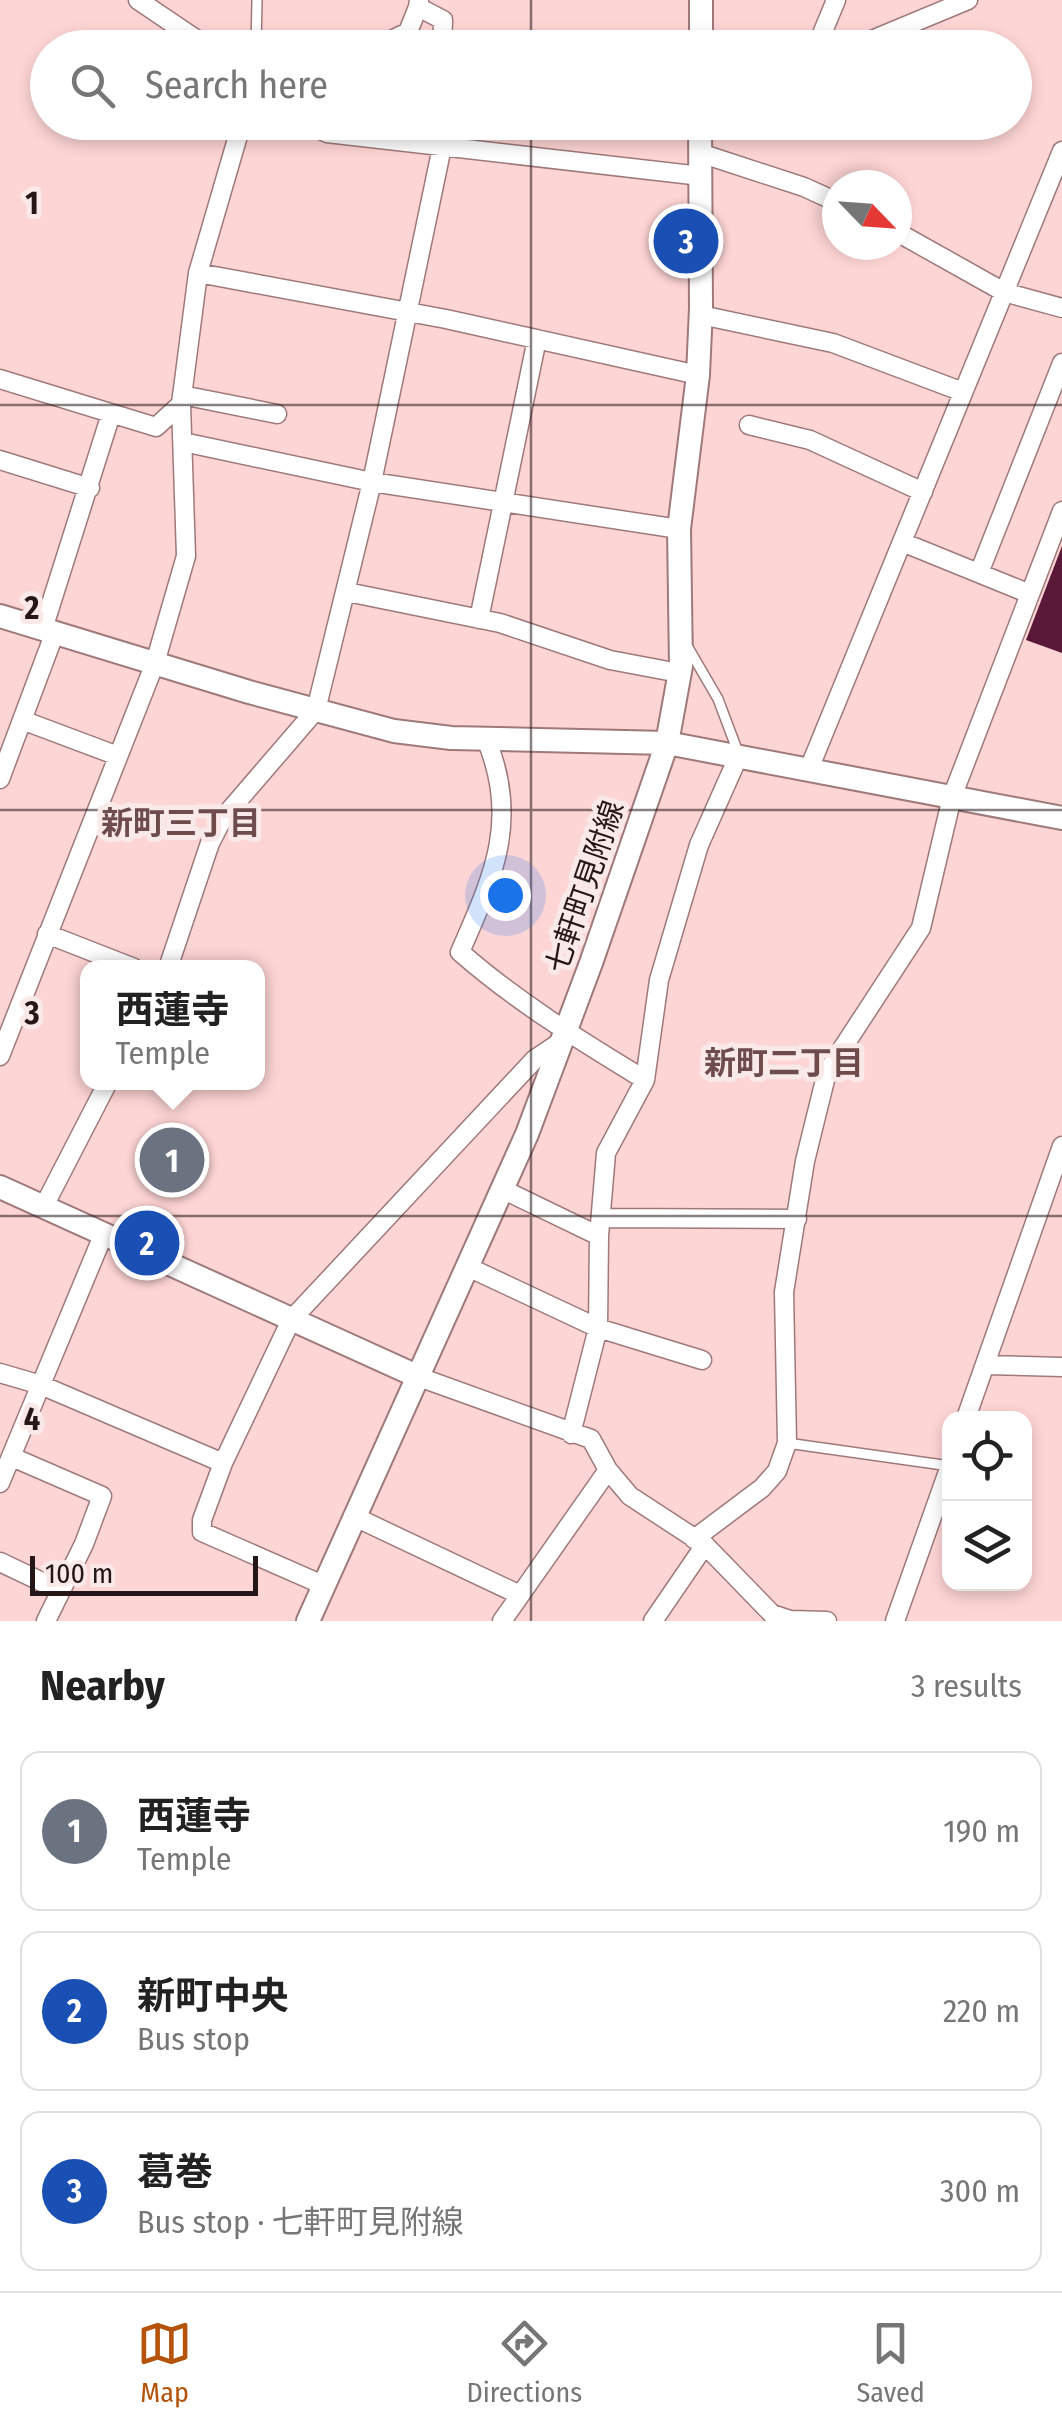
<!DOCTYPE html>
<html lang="en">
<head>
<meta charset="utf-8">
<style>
  body { margin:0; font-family:"Fira Sans Condensed","Noto Sans JP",sans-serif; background:#f6f6f6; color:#222 }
  .controls { position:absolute; right:30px; bottom:30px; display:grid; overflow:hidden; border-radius:20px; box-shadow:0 5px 15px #0003 }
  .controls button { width:90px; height:90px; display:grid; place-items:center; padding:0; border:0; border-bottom:2px solid #e0e0e0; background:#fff; color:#222; font:50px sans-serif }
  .compass { position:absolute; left:822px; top:170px; width:90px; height:90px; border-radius:50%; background:#fff; box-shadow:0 5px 15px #0003; rotate:115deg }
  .scale { position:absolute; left:30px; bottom:25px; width:228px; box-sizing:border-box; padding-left:10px; border:5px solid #251717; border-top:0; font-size:28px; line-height:35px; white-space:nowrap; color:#251717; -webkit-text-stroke:8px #fae9e9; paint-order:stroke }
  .you { position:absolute; left:505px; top:895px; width:35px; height:35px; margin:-25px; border:8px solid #fff; border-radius:50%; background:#1a73e8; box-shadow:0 0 0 15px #1a73e833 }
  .badge { display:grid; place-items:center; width:65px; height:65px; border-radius:50%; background:#b45309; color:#fff; font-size:32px; font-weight:700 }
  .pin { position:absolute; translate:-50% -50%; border:5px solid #fff; box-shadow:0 2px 10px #0006 }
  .popup { position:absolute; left:80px; top:960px; width:185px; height:130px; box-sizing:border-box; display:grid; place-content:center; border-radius:20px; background:#fff; filter:drop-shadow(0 2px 8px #0005); font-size:32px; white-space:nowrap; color:#767676 }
  .popup b { font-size:38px; color:#222 }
  .popup::after { content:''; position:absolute; left:50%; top:100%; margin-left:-20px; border:20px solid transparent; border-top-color:#fff }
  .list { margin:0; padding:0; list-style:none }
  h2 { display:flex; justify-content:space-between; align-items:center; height:130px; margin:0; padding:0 40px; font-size:42px }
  h2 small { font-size:32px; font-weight:400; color:#767676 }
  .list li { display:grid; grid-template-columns:65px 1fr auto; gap:30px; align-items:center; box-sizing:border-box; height:160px; margin:0 20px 20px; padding:0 20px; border:2px solid #e0e0e0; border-radius:20px }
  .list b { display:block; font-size:38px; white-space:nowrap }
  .list p { margin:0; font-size:32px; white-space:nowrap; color:#767676 }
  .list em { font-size:32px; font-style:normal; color:#767676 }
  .icon { flex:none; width:55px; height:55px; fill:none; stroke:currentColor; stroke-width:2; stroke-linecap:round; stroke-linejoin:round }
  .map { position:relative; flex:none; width:1062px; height:1621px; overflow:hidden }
  .search { position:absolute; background:#fff; box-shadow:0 5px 15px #0003; left:30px; right:30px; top:30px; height:110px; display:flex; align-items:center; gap:25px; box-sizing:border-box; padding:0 35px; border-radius:55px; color:#767676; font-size:38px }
  .sheet { height:670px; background:#fff }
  nav { display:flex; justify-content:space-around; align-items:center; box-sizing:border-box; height:140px; border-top:2px solid #e0e0e0; background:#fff; font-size:28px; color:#767676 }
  nav a { display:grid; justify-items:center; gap:5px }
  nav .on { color:#b45309 }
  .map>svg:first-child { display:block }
</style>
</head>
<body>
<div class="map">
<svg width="1062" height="1621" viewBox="0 0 1062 1621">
  <rect width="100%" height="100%" fill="#fed5d5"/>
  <path fill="#5a1939" d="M1062,546V653L1026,640Z"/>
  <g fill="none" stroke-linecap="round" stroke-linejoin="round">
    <g stroke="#9e797a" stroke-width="12">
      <path id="lane" d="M256,48L257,0
        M686,644L718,699L738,752
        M787,1443L950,1466"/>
    </g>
    <g stroke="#9e797a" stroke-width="21">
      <path id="street" d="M138,0L209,48
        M419,0L418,7L443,20L442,48
        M817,46L836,0
        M375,48L408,32L418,7
        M815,48L867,42L968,0
        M302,122L327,133L701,176
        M700,153L804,187L837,202
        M897,232L1004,292L1062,308
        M198,273L446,319L698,375
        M701,315L833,343L963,392
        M0,379L156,427L181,404
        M182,395L277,414
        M749,425L810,440L923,492
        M183,442L372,482L679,529
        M0,460L90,488
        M902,542L1030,594
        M979,573L1062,363
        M347,592L500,623L610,660L679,673
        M479,619L537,339
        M43,629L111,414
        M22,720L118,756
        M486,739C520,820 493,877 460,952C517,1002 581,1041 645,1080
        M809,769L1062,151
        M0,779L55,632
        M47,934L134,968
        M168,968L210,843L223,818L316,710L372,482L442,147L440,122
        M0,1056L155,663L186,556L181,404L198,273L242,122
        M502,1189L599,1236
        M44,1206L108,1082
        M601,1218L797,1219
        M468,1267L598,1328L702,1360
        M985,1365L1062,1367
        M0,1373L41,1385L223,1463
        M419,1377L591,1439L608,1470L630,1496L705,1545L772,1614L790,1620L827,1621
        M966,1418L1062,1146
        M571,1434L598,1328L599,1236L606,1153L645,1080L659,980L699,845L739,755
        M12,1457L102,1496L84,1544L46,1621
        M0,1483L104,1233
        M353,1516L520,1595
        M694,1539L762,1488L777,1471L787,1443L784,1292L805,1161L827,1072L921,928L952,797L1062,511
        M0,1562L61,1591
        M323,1585L202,1532V1520L223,1463L291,1320L535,1059L562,1041
        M502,1621L608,1470
        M653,1621L705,1545
        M895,1621L950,1466"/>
    </g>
    <g stroke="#9e797a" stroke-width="26">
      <path id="secondary" d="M701,48V0
        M0,616L249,692L394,731L451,738L667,743L1062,818
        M0,1187L419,1377
        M308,1621L527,1134L591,963L667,743L681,666L679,529L698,375L701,308L700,122"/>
    </g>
    <use href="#lane" stroke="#fff" stroke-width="9"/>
    <use href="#street" stroke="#fff" stroke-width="18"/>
    <use href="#secondary" stroke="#fff" stroke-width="22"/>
  </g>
  <path fill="none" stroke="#251717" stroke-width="2.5" stroke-opacity="0.55" d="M531,0V48M531,122V1621M0,405H1062M0,810H1062M0,1216H1062"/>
  <g text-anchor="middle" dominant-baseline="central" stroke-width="10" stroke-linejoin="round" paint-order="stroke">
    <g font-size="30" fill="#251717" stroke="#fae9e9">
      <text transform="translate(585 887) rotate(-71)">七軒町見附線</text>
    </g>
    <g font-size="32" font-weight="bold" fill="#6e4c4d" stroke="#fae9e9">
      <text x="181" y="823">新町三丁目</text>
      <text x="784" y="1063">新町二丁目</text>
    </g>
  </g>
  <g font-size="32" text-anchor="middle" font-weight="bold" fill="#251717" stroke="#fae9e9" stroke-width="10" stroke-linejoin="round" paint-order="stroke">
    <text x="32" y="214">1</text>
    <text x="32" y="619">2</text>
    <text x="32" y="1024">3</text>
    <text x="32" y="1430">4</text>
  </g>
</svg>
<div class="controls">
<button><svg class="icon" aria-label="locate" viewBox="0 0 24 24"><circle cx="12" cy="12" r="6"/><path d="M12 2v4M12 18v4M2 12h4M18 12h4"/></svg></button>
<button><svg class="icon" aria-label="layers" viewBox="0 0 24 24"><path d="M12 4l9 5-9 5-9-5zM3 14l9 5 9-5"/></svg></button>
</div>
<svg class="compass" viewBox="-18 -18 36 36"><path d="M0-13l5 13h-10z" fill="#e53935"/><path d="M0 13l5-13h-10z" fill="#767676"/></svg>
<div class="scale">100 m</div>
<div class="you"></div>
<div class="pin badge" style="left:172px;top:1160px;background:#6b7280">1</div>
<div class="popup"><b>西蓮寺</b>Temple</div>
<div class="pin badge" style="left:147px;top:1243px;background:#1a4fb4">2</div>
<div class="pin badge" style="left:686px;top:241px;background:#1a4fb4">3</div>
<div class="search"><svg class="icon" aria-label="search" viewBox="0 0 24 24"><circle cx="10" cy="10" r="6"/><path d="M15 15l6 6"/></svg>Search here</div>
</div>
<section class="sheet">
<h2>Nearby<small>3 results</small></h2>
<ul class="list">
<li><span class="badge" style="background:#6b7280">1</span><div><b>西蓮寺</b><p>Temple</p></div><em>190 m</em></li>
<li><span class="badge" style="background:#1a4fb4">2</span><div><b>新町中央</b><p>Bus stop</p></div><em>220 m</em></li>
<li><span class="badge" style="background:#1a4fb4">3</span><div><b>葛巻</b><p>Bus stop · 七軒町見附線</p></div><em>300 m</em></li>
</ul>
</section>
<nav>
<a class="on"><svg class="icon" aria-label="map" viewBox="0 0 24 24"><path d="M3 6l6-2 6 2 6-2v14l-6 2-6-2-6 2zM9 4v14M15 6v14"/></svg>Map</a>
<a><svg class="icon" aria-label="directions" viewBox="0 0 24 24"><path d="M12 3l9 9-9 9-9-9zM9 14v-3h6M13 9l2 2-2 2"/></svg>Directions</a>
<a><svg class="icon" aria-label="saved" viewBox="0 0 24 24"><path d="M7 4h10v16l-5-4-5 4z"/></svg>Saved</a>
</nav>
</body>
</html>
